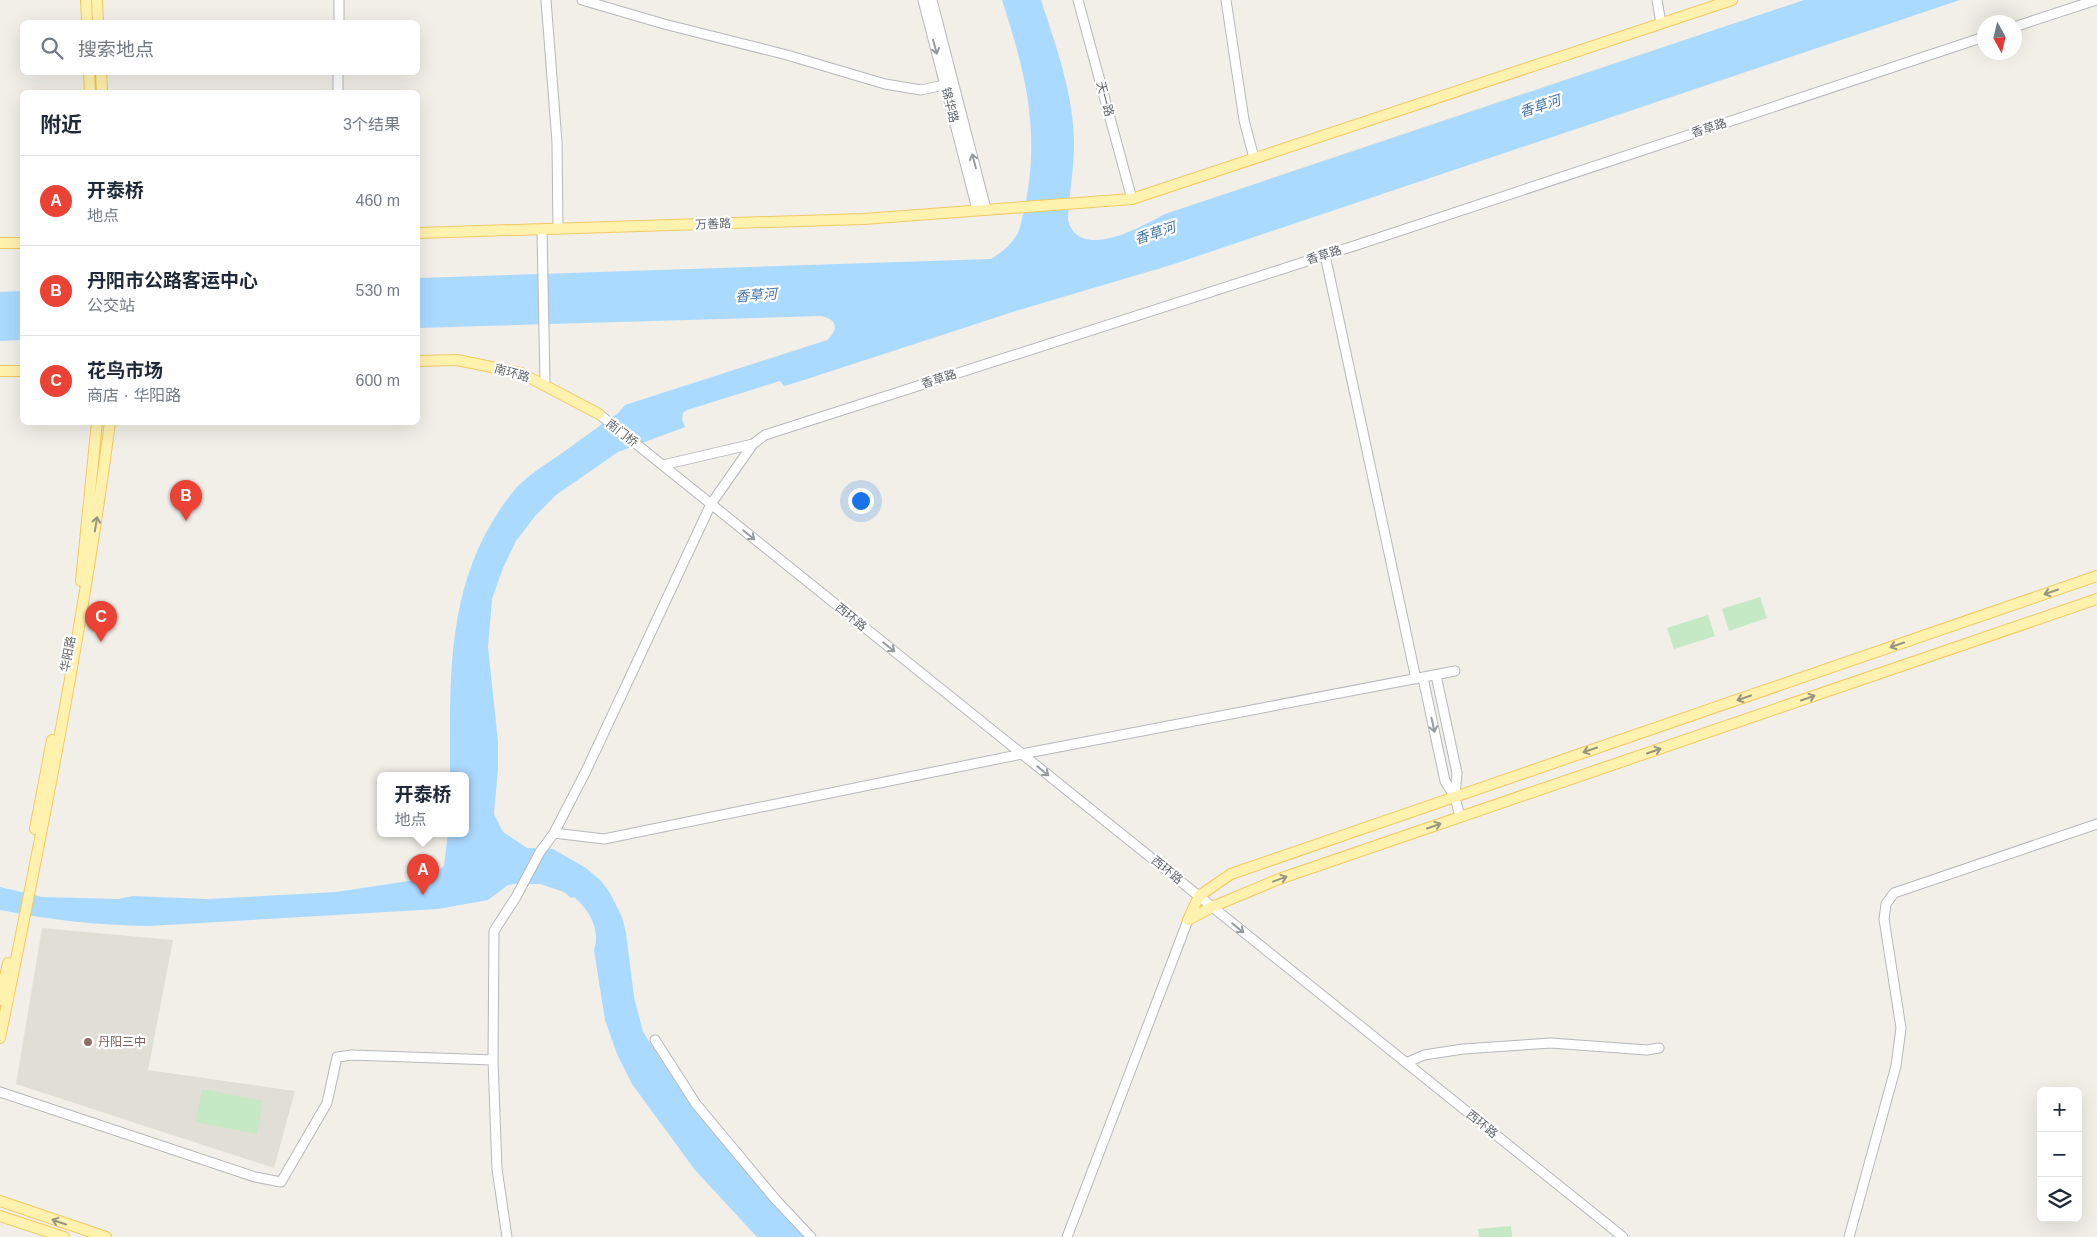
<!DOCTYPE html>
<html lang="zh">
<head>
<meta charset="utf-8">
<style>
  body { margin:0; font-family:Helvetica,"Noto Sans SC",sans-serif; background:#f2f2f3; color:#1f2937 }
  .controls { position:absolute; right:15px; bottom:15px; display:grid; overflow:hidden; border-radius:8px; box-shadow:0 5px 20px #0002 }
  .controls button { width:45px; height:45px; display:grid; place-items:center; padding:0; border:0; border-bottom:1px solid #e0e1e3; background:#fff; color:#1f2937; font:25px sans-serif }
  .compass { position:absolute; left:1977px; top:15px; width:45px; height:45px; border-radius:50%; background:#fff; box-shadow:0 5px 20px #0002; rotate:172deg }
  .you { position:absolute; left:860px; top:500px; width:18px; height:18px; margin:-12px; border:4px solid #fff; border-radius:50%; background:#1a73e8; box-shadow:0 0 0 8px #1a73e833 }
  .badge { display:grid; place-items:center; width:32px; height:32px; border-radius:50%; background:#ea4335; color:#fff; font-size:16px; font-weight:700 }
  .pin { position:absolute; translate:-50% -41px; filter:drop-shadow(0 1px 2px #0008) }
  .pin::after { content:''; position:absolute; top:26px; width:18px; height:15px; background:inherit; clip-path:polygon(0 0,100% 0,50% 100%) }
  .popup { position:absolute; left:377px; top:772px; width:92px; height:65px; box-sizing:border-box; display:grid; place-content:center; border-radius:8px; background:#fff; filter:drop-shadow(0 1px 4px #0005); font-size:16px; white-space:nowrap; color:#747a83 }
  .popup b { font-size:19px; color:#1f2937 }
  .popup::after { content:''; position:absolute; left:50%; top:100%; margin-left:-10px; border:10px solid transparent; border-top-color:#fff }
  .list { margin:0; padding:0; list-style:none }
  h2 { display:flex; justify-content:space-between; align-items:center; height:65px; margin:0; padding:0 20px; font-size:21px }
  h2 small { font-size:16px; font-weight:400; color:#747a83 }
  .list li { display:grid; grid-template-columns:32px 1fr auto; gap:15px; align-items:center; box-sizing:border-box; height:90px; padding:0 20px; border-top:1px solid #e0e1e3 }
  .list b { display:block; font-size:19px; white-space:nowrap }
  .list p { margin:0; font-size:16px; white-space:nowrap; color:#747a83 }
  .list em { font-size:16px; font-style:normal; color:#747a83 }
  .icon { flex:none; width:28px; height:28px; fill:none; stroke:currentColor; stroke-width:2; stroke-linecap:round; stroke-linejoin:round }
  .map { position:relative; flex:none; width:2097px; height:1237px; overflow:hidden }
  .search { position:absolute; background:#fff; box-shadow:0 5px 20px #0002; left:20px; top:20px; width:400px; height:55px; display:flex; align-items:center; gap:12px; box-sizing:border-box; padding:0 18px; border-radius:8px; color:#747a83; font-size:19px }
  .panel { position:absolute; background:#fff; box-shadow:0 5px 20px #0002; left:20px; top:90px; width:400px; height:335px; border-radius:8px }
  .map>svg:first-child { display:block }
</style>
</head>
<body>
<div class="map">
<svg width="2097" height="1237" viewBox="0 0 2097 1237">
  <rect width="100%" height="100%" fill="#f1efe8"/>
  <path fill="#e1ded6" d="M42,928L173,940L148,1070L295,1091L274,1168L16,1084Z"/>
  <path fill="#c5e8c5" d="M1760,597L1767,618L1729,631L1722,609Z
    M1708,615L1715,636L1674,649L1667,628Z
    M202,1089L263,1101L257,1134L196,1122Z
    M1511,1226L1512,1237H1479L1478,1229Z"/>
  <path fill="#aadaff" d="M1002,0H1041C1056,46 1074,95 1074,144C1074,169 1069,195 1068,220C1069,224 1071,228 1073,231C1093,255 1144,225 1165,214L1804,0H1960L1171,265L1019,310L807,379L784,386L780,381L687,410L683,413L682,419L685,427L618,452L556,495L536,515L516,541L503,568L492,599L488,647L498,742V768L494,814L503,832L527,848L553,849L586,868L601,881L610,893L622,917L626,933L634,997L643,1032L692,1107L763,1192L805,1237H757L695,1170L632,1084L617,1054L605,1020L594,950C601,929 589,910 574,897L571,898L564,892L540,884H515L508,885L488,900L438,909L149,926C98,925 49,920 0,910V887L42,897L118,899L133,896L208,899L336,892L409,881L437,871L444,866L448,834H466V776H450C450,674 445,578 512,493C526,475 547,464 565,451C583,438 600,425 618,413L625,405L827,340C839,329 837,319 821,316L418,328V278L991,259C1004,251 1012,244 1019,231C1043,145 1029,83 1002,0Z
    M22,291V340L0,341V292Z"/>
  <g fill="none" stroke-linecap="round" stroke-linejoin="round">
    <g stroke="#b5b8bc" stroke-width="11">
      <path id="minor" d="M546,0L557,142L558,229
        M582,0L664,24L787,55L885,84L921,90L953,83
        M923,0L977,209
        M932,0L986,209
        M1078,0L1132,199
        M1226,0L1244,120L1254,158
        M1657,0L1661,23
        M339,22V0
        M2014,27L2096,0
        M338,92V72
        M542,230L545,384
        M1325,255L1416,679
        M599,414L1623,1237
        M663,465L753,444L765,435L1357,245L1984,37
        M1436,675L1457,773L1455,797
        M1423,678L1445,781L1455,797L1460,817
        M554,833L604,839L1022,754L1455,671
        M655,1040L696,1104L776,1200L811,1237
        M1406,1063L1424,1055L1463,1049L1551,1043L1647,1050L1659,1048
        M0,1092L255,1177L281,1182L327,1103L337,1057L352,1055L493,1060
        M507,1237L497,1169L493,1060L494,931L516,897L540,852L554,833L586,771L711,504L753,444
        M1067,1237L1188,920
        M1849,1237L1896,1066L1901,1028L1884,919L1886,904L1894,893L2097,824"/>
    </g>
    <g stroke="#f2c960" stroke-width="12">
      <path id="major" d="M86,0L87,22
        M97,0L98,22
        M89,72L90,92
        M101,72L102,92
        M418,233L863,219L1132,199L1732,0
        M0,243H22
        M418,361L457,360L521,373L599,414
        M0,371H22
        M81,581L97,422
        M35,829L52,740
        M1188,920L1199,896L1231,874L2097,576
        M1188,920L1212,907L1279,879L2097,599
        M0,1000L8,963
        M0,1038C42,833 83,629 110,422
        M0,1201L106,1237
        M0,1216L64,1237"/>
    </g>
    <use href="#minor" stroke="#fff" stroke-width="9"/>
    <use href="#major" stroke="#fff2af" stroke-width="10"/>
  </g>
  <defs><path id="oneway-shaft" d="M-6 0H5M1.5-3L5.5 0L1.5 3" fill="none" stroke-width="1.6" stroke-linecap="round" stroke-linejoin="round" transform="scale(1.25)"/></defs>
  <g stroke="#979a9d">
    <use href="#oneway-shaft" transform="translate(935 47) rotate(75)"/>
    <use href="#oneway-shaft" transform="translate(974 161) rotate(-105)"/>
    <use href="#oneway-shaft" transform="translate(749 535) rotate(39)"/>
    <use href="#oneway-shaft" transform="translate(889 647) rotate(39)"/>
    <use href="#oneway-shaft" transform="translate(1433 725) rotate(78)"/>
    <use href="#oneway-shaft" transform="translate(1043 771) rotate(39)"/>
    <use href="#oneway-shaft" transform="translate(1238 928) rotate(39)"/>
  </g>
  <g stroke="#979581">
    <use href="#oneway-shaft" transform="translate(96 524) rotate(-81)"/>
    <use href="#oneway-shaft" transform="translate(2051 592) rotate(161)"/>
    <use href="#oneway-shaft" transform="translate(1897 645) rotate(161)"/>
    <use href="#oneway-shaft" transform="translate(1744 698) rotate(161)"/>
    <use href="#oneway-shaft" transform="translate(1808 698) rotate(-19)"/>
    <use href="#oneway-shaft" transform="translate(1590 750) rotate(161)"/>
    <use href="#oneway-shaft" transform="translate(1654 751) rotate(-19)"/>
    <use href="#oneway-shaft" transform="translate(1434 826) rotate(-19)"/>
    <use href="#oneway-shaft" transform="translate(1280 879) rotate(-20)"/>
    <use href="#oneway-shaft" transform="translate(59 1222) rotate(-161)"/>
  </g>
  <circle fill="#8d6e63" stroke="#fff" stroke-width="2" cx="88" cy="1042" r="5"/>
  <g text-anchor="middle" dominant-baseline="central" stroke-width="4.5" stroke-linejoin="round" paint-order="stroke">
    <g font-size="12" fill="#5f6368" stroke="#fff">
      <text transform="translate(1105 99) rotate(75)">天一路</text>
      <text transform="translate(950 105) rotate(76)">锦华路</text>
      <text transform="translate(1709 128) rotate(-18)">香草路</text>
      <text transform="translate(713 224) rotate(-2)">万善路</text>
      <text transform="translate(1324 255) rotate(-18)">香草路</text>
      <text transform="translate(512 373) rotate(16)">南环路</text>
      <text transform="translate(939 379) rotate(-18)">香草路</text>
      <text transform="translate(622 433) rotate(38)">南门桥</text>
      <text transform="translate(851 617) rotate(39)">西环路</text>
      <text transform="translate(68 654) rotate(-79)">华阳路</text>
      <text transform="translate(1167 870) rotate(39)">西环路</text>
      <text transform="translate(1482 1124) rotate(39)">西环路</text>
    </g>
    <g font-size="12" fill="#785e54" stroke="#fff" text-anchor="start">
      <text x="98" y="1042">丹阳三中</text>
    </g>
    <g font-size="14" font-style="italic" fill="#4174aa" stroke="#fff">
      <text transform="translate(1540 106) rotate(-18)">香草河</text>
      <text transform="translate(1155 233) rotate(-18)">香草河</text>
      <text transform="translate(756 295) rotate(-4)">香草河</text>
    </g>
  </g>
</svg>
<div class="controls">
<button>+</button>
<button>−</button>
<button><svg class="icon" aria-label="layers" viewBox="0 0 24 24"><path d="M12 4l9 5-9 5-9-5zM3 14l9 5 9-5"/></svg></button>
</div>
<svg class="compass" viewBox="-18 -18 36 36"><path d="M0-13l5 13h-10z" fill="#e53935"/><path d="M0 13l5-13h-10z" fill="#747a83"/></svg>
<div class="you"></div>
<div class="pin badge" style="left:423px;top:895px">A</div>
<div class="popup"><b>开泰桥</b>地点</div>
<div class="pin badge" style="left:186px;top:521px">B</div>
<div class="pin badge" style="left:101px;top:642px">C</div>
<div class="search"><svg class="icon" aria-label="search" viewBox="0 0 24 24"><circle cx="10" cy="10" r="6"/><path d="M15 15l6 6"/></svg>搜索地点</div>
<section class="panel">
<h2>附近<small>3个结果</small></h2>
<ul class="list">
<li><span class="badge">A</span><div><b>开泰桥</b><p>地点</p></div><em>460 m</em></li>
<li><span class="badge">B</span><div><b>丹阳市公路客运中心</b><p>公交站</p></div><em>530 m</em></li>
<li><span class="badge">C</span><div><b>花鸟市场</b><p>商店 · 华阳路</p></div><em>600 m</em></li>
</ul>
</section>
</div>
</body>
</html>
